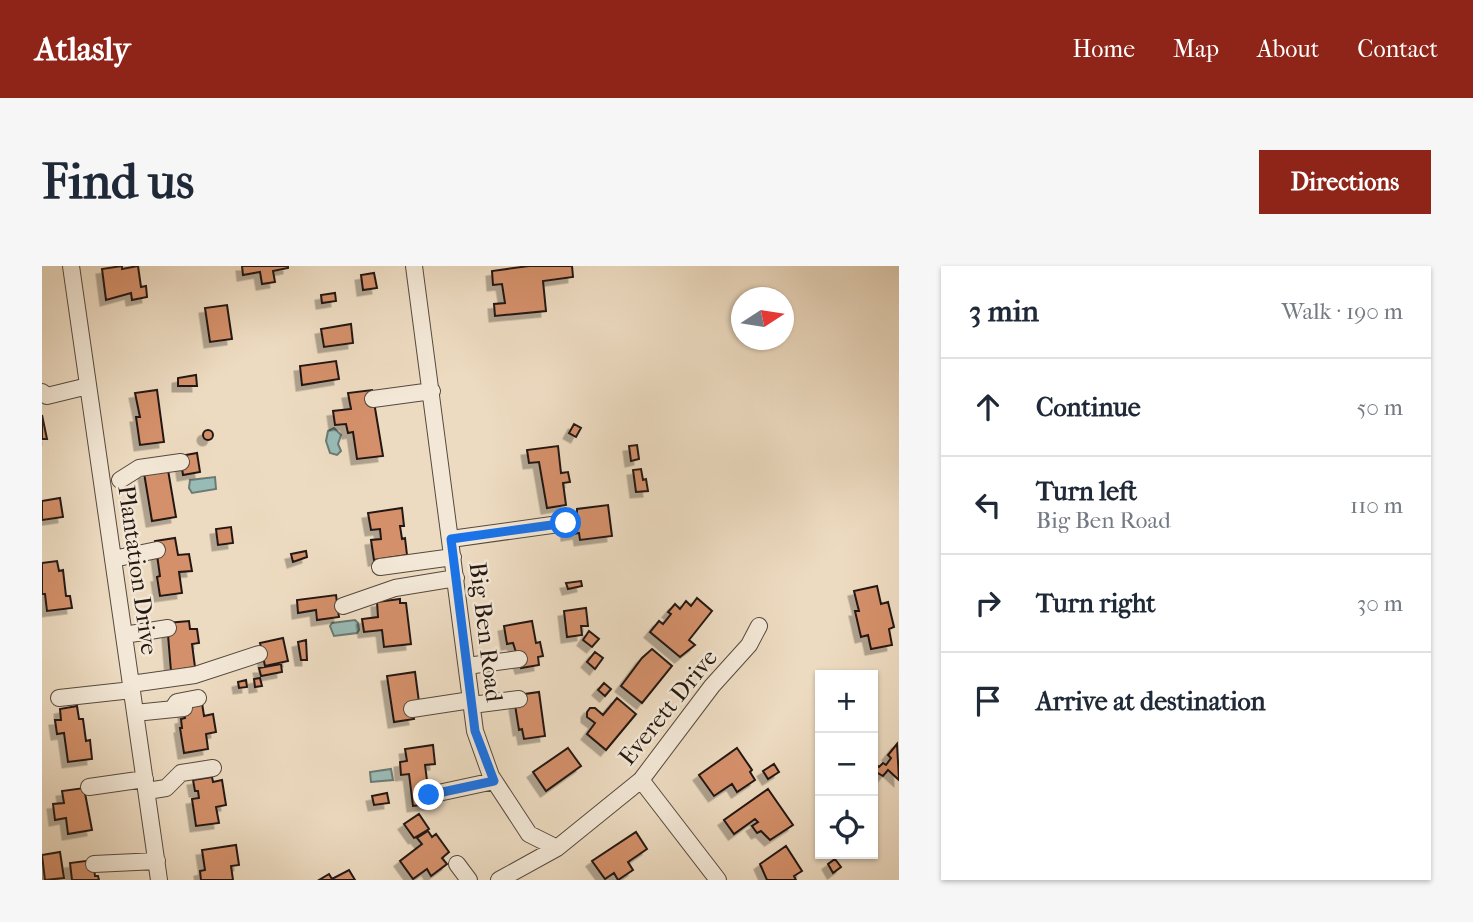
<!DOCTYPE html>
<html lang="en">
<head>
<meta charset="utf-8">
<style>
  body { margin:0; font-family:"IM FELL French Canon",serif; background:#f6f6f7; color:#1f2937 }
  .controls { position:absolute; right:21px; bottom:21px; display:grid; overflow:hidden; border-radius:0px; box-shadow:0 2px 5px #0004 }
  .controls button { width:63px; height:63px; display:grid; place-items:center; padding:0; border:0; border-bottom:2px solid #e0e1e3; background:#fff; color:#1f2937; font:35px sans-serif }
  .compass { position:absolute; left:689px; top:21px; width:63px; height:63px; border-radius:50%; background:#fff; box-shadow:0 2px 5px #0004; rotate:78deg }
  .stop { position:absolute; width:21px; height:21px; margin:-16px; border:5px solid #1a73e8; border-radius:50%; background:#fff }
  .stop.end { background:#1a73e8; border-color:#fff; box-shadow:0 2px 7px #0008 }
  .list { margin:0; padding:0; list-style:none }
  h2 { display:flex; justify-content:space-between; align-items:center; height:91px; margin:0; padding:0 28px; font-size:30px }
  h2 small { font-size:23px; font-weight:400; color:#747a83 }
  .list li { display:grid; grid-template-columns:46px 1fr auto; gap:21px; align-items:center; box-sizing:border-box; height:98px; padding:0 28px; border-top:2px solid #e0e1e3 }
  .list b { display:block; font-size:26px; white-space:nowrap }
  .list p { margin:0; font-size:23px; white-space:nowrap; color:#747a83 }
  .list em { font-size:23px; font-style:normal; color:#747a83 }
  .icon { flex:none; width:38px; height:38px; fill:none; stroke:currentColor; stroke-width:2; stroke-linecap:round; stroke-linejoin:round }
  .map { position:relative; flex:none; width:857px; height:614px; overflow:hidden; border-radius:0px }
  header { display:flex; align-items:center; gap:42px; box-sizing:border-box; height:98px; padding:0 35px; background:#8f2418; color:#fff }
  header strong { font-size:33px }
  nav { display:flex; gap:38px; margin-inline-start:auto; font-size:24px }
  .intro { display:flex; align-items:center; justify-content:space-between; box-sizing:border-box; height:168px; padding:0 42px }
  h1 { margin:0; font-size:49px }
  .button { padding:18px 32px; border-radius:0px; background:#8f2418; color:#fff; font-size:24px; font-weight:700 }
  main { display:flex; gap:42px; padding:0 42px }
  aside { flex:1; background:#fff; border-radius:0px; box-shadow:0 2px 5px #0004 }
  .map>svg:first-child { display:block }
</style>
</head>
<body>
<header>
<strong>Atlasly</strong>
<nav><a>Home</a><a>Map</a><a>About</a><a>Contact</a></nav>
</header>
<div class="intro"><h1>Find us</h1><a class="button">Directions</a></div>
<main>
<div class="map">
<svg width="857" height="614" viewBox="0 0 857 614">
  <defs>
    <filter id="shadow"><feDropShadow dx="-5.5" dy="5.5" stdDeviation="0" flood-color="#0004"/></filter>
  </defs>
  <rect width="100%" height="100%" fill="#eddbc1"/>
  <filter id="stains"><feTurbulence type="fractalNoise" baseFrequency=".00286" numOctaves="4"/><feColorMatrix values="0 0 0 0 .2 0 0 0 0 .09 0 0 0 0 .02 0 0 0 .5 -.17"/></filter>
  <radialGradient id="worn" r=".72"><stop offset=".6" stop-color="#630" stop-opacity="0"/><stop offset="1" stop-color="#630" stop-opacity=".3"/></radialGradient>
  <path fill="#99bbb6" stroke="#6a7a74" stroke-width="2" d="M292,162L299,169L296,178L299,185L295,189L288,187L284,175L286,165Z
    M173,211L174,223L150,227L147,222L148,214Z
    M313,354L316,357L317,364L315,367L292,370L288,360L290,357Z
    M349,503L351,514L329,516L328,506Z"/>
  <path fill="#d4906a" stroke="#241812" stroke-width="2" filter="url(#shadow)" d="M80,0V3L96,0L99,21L104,20L105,31L90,34L89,27L64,34L60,3Z
    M200,0H246V2L231,5L233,16L220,18L218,6L201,9Z
    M530,0L531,11L501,15L504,45L453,50L452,38L463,37L460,18L451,19L450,5L487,0Z
    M332,7L335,22L321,24L319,9Z
    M293,27L294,35L280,37L279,29Z
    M185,39L190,73L168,76L163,42Z
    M309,58L311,77L282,81L279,63Z
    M294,95L297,113L260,119L258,100Z
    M154,109L155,120H136V112Z
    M115,124L122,176L98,179L94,151H98L93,127Z
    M330,124L341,190L315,193L311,166L306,167L304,158L293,159L291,145L309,143L306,127Z
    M0,149L5,173H0Z
    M532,158L539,162L534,171L527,167Z
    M161 169a5 5 0 1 1 10 0a5 5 0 1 1-10 0Z
    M595,179L597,193L589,195L587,180Z
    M516,180L519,207L526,206L528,216L521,217L524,239L505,242L497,196L487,197L485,184Z
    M155,187L158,206L141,209L138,190Z
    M599,203L601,214L604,213L606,225L594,226L591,204Z
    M126,204L134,251L110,255L102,207Z
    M18,232L21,251L0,254V235Z
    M566,239L570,270L538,274L537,267L525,269L523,251L535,249V243Z
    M360,242L362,260H358L360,273L363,272L365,289L332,294L329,274L339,273L338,263L329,264L326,247Z
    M189,261L191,277L176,279L174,263Z
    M133,272L136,289L147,288L150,305L137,306L140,327L118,330L115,311L118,310L113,275Z
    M264,285L265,291L251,296L249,288Z
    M15,295L17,305L21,304L24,330H28L30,342L5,345L3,328H0V297Z
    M539,315L540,320L526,323L524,317Z
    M835,320L839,338L846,336L852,361L847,363L850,379L829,383L826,369L819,371L813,345H817L812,325Z
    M294,329L297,351L275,354L274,344L256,347L255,334Z
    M655,332L670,345L647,374L653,379L638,391L608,366L617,355L621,358L629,348L626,346L633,338L638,343L644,335L649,340Z
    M358,333V337H364L369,378L342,381L340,364L322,366L320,353L336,351L335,336Z
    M544,342L546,360H539L540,369L525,371L522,345Z
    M147,355L148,363H155L157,377L150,378L153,401L129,405L125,357Z
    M490,355L494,377L498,376L501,390L496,391L497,399L479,402L471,377L465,378L462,360Z
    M547,365L557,373L550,381L541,374Z
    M241,372L246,395L223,400L218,377Z
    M264,374L265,394H259L256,376Z
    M610,383L630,400L600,437L579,420L600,392Z
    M553,386L561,392L553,403L545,396Z
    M239,398L240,406L219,410L217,402Z
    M373,406L377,436L369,437L372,453L352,456L345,410Z
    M218,412L220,420L213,421L212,413Z
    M204,414L205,421L197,422L196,416Z
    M562,417L569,423L563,430L556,424Z
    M497,426L503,470L482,473L480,463L477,464L473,439L476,429Z
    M575,432L594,448L564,484L545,468L553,457L545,451V446L548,442H553L561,449Z
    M160,437L162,450L171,448L174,466L164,468L166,483L142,487L138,462H140L139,453L143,452L141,439Z
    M35,440L37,453H41L44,475L48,474L50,493L26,496L22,467L15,468L13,454H19L18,443Z
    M855,478L857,514L846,504L841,510L834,506L831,510V496L837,501L841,497L844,499L849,492L846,489Z
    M391,479L393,498L383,499L388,538L371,540L367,508L359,509L358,496L365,495L363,483Z
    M526,482L539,500L504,525L491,506Z
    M695,482L710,504L708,506L713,514L695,526L690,518L672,530L657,509Z
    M732,498L737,506L726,513L721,505Z
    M170,511L171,516L180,514L184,539L174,541L177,557L154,560L150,533L157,532L156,525H153L151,514Z
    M42,522L50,564L26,568L24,552L13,554L11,538L22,537L20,525Z
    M726,523L751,559L728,574L719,565L715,567L710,560L716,556L713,553L692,568L682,554Z
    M345,527L347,537L332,539L330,530Z
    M377,548L387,563L372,572L362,558Z
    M386,565L390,571L394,568L407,586L400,592L405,598L389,610L385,603L371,613L358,595L380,578L375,572Z
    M594,566L605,583L586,596L591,604L576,614L572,607L563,613L550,595Z
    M194,579L197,599L189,600L191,614H159L158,605L163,604L160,584Z
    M744,580L760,605L752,610L754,614H725L718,598Z
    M18,586L22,612L3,614L0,589Z
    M793,593L799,601L791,607L786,598Z
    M51,594L53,610H56L57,614H30L28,597Z
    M307,604L313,614H277L287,608L290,613Z"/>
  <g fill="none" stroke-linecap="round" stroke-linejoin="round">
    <g stroke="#56493e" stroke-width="18">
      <path id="minor" d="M29,0L117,614
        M372,0L433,465L449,510L487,568L515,582
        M0,126L5,130L46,120
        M331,133L390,125
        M78,214L97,202L139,196
        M409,273L524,257
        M71,293L115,284
        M338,301L411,291
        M301,340L353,322L414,312
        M82,369L126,362
        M425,400L477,393
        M89,418L153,409L217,388
        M17,432L90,424
        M430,439L477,433
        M131,442L135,436L156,432
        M370,443L429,434
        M93,447L142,442
        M599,514L676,614
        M47,521L103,513
        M105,525L124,522L139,507L171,502
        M387,529L452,515
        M52,598L115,595
        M415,598L427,614
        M457,614L515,582L599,514L670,420L707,379L717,360"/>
    </g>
    <use href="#minor" stroke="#f3e8d7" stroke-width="16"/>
  </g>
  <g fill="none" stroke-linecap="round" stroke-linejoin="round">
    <path stroke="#1a73e8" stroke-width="9" d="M387,529L452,515L433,465L409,273L524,257"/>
  </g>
  <g text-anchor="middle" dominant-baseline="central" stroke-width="5" stroke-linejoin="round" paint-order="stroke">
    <g font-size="24" fill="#241812" stroke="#f3e8d7">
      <text transform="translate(96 304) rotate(82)">Plantation Drive</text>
      <text transform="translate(444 366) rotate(83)">Big Ben Road</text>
      <text transform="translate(626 441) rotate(-51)">Everett Drive</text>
    </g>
  </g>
  <rect width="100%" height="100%" filter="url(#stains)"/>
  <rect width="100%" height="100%" fill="url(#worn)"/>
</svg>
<div class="controls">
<button>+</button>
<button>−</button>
<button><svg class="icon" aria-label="locate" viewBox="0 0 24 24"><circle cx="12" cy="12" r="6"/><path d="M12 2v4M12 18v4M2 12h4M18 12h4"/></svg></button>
</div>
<svg class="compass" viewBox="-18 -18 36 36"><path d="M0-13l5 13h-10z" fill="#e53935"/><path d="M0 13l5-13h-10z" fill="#747a83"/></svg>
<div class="stop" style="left:524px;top:257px"></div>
<div class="stop end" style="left:387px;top:529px"></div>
</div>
<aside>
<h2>3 min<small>Walk · 190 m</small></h2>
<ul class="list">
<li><svg class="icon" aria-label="ahead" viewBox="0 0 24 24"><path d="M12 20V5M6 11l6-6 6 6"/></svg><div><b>Continue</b></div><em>50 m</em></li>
<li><svg class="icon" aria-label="left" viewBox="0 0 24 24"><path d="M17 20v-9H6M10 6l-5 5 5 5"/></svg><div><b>Turn left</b><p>Big Ben Road</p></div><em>110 m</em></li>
<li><svg class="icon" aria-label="right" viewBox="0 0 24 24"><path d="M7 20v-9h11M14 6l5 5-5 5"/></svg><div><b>Turn right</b></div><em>30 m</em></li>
<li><svg class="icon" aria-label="arrive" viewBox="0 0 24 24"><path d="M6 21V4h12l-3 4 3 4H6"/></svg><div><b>Arrive at destination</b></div></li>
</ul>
</aside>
</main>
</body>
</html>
